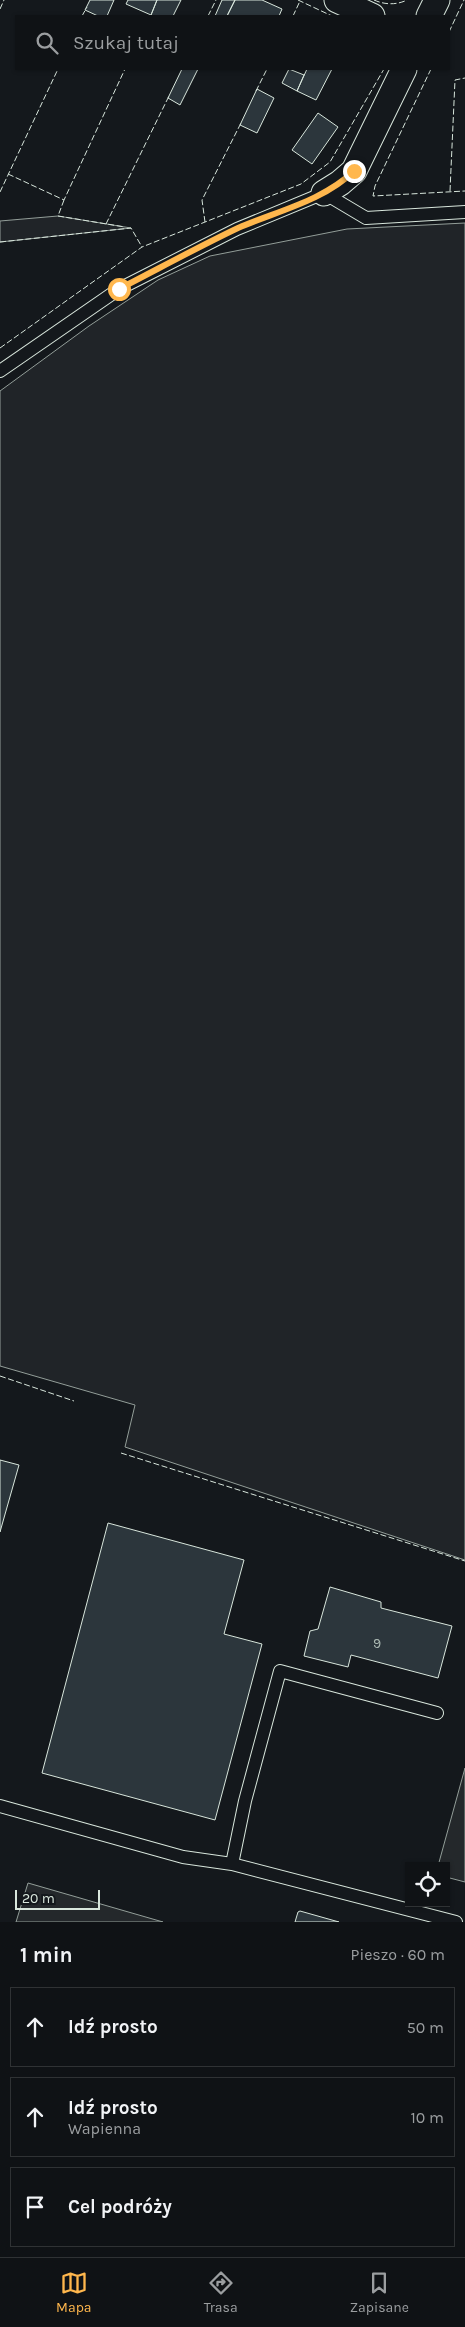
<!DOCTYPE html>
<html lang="pl">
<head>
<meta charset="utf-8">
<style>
  body { margin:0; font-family:Karla,sans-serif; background:#1d2022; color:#f1f3f6 }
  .controls { position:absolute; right:15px; bottom:15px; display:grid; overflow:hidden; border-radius:0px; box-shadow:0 1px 4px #0004 }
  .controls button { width:45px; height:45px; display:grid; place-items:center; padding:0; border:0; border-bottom:1px solid #2f3234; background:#0f1215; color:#f1f3f6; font:25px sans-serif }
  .scale { position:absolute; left:15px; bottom:12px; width:85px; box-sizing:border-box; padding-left:5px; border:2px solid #d8e6dc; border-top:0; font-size:14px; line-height:18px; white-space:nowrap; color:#d8e6dc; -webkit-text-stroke:4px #14181c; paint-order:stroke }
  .stop { position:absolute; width:15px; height:15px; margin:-11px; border:4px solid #ffb74d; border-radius:50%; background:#fff }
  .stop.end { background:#ffb74d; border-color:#fff; box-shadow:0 1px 5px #0008 }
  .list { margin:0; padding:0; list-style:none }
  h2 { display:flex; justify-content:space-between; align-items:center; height:65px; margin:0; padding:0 20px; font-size:21px }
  h2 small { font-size:16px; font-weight:400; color:#9b9ea0 }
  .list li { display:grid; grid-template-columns:32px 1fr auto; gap:15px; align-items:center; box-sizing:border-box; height:80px; margin:0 10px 10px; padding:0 10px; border:1px solid #2f3234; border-radius:0px }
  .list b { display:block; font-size:19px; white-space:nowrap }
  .list p { margin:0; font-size:16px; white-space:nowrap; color:#9b9ea0 }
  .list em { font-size:16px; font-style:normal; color:#9b9ea0 }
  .icon { flex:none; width:28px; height:28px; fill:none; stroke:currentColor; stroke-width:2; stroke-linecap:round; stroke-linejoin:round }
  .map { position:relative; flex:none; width:465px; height:1922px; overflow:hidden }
  .search { position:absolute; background:#0f1215; box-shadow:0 1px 4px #0004; left:15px; right:15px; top:15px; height:55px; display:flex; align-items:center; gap:12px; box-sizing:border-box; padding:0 18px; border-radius:0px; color:#9b9ea0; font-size:19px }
  .sheet { height:335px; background:#0f1215 }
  nav { display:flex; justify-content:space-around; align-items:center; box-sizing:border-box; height:70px; border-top:1px solid #2f3234; background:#0f1215; font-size:14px; color:#9b9ea0 }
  nav a { display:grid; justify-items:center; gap:2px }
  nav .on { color:#ffb74d }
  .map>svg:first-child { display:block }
</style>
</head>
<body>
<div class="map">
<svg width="465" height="1922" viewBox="0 0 465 1922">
  <rect width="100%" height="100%" fill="#14181c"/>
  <path fill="#202428" stroke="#939e99" d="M58,216L131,228L0,242V221Z
    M465,223V1560L125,1447L135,1405L0,1366V391L89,326L158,280L210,256L347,229Z"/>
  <path fill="#24282b" stroke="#939e99" d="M465,1768V1882L446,1877V1866H438Z
    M28,1883L163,1922H16Z"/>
  <path fill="#2c363c" stroke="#d8e6dc" d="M90,0H114L107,16H98L85,10Z
    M128,0H157L151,15L126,4Z
    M157,0H181L173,16H154L151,15Z
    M222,0H235L227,16H215Z
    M235,0H262L282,9L279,16H227Z
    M182,69H198L180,105L168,98Z
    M289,69L304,75L297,91L282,83Z
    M307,69H332L316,100L297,91Z
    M257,89L274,98L257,133L240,125Z
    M318,113L338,127L312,164L292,150Z
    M0,1460L19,1465L0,1532Z
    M108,1523L244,1560L224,1634L262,1644L215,1820L42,1773Z
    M330,1587L381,1602V1608L452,1626L438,1678L351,1655L348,1667L304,1656L310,1631L318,1629Z
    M300,1911L339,1922H295L298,1912Z"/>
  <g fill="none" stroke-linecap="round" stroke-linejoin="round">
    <g stroke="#d8e6dc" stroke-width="14">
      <path id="lane" d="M0,371L119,289L237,229L324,193L366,218L465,212
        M0,1806L183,1857L232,1864L456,1922
        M232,1864L245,1801L280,1671L437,1713"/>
    </g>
    <g stroke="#d8e6dc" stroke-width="27">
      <path id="street" d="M337,0L372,16
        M429,16L437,0
        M324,193L340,183L354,171L404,69"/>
    </g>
    <use href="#lane" stroke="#14181c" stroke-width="12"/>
    <use href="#street" stroke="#14181c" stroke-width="25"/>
    <path stroke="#d8e6dc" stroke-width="1" stroke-dasharray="6 2.5" stroke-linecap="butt" d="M298,0L332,16
      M374,0C385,5 397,5 407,0
      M0,9L4,0
      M82,16L87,7
      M208,16L216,0
      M293,16L300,1
      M449,32L464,0
      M431,69L375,186L373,196L465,191
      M256,91L267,69
      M8,174L64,200L125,69
      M450,191L455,80L465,78
      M0,192L58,69
      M64,200L58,216L125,227
      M205,222L202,200L241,123
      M106,224L169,96
      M0,242L131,228L142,247
      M0,348L142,247L301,184L330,162L384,69
      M0,1376L74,1401
      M121,1453L465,1561"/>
  </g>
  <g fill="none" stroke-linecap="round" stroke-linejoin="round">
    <path stroke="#ffb74d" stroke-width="6" d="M119,289C158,269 198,247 238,228C277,211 323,201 354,171"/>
  </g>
  <g text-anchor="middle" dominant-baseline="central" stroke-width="4" stroke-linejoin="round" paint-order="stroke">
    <g font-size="14" fill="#adbab4">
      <text x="377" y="1643">9</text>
    </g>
  </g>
</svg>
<div class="controls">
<button><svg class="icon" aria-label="locate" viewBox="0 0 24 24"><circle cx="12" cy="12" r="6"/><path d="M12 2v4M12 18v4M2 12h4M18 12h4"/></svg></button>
</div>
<div class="scale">20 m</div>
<div class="stop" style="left:119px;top:289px"></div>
<div class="stop end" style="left:354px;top:171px"></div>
<div class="search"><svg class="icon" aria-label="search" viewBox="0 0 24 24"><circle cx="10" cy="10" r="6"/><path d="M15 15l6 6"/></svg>Szukaj tutaj</div>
</div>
<section class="sheet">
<h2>1 min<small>Pieszo · 60 m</small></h2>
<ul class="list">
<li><svg class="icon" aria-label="ahead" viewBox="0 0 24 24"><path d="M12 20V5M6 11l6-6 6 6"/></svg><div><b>Idź prosto</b></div><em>50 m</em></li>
<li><svg class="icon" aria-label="ahead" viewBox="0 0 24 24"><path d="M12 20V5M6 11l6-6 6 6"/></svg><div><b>Idź prosto</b><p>Wapienna</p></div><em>10 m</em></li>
<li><svg class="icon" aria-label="arrive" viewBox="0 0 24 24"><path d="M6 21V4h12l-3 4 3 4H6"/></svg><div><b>Cel podróży</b></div></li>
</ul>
</section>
<nav>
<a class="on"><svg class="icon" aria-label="map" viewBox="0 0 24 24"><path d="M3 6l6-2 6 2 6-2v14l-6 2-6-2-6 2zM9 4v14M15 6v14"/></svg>Mapa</a>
<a><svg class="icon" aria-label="directions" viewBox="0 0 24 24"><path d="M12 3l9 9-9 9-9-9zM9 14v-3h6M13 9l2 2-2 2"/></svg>Trasa</a>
<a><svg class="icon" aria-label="saved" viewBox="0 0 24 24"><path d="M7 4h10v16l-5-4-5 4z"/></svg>Zapisane</a>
</nav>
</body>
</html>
